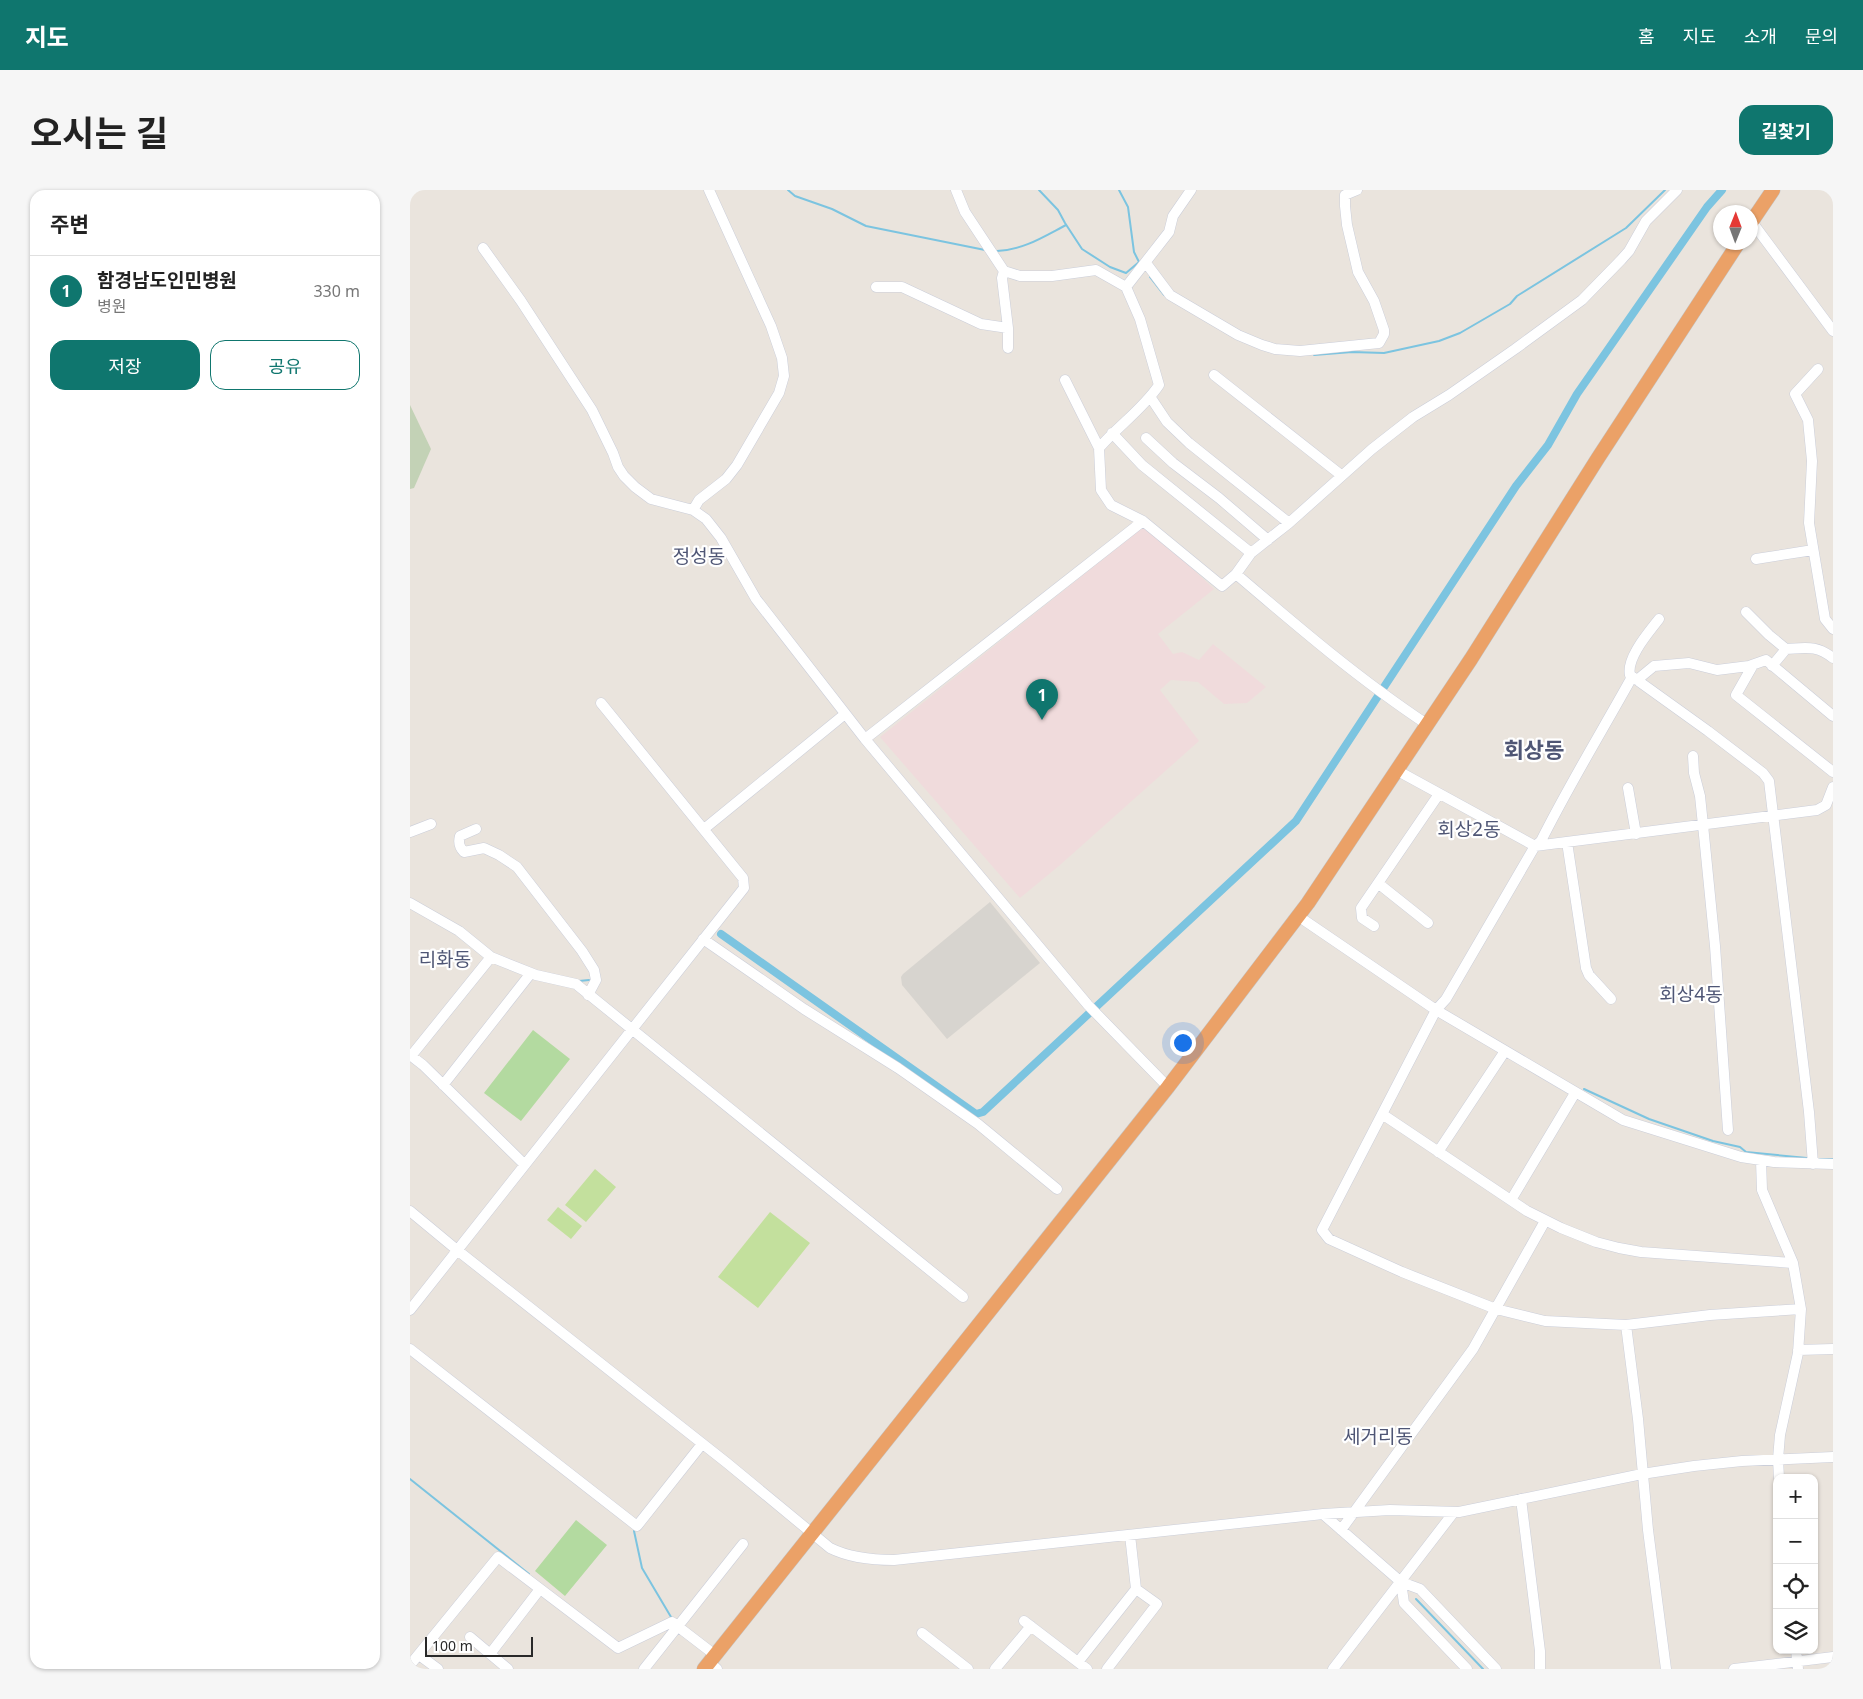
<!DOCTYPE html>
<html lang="ko">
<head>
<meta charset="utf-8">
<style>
  body { margin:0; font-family:"Noto Sans","Noto Sans KR",sans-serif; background:#f6f6f6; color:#222 }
  .controls { position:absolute; right:15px; bottom:15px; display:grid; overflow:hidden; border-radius:10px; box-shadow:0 1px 4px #0004 }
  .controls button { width:45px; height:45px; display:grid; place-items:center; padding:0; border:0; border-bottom:1px solid #e0e0e0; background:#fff; color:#222; font:25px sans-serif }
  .compass { position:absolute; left:1303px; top:15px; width:45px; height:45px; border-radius:50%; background:#fff; box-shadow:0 1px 4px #0004; rotate:1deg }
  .scale { position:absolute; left:15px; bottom:12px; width:108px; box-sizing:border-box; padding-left:5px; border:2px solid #292929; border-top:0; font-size:14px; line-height:18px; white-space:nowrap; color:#292929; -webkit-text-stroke:4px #fff; paint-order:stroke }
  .you { position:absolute; left:772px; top:852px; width:18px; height:18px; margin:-12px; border:4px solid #fff; border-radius:50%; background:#1a73e8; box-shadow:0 0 0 8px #1a73e833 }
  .badge { display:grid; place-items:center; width:32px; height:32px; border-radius:50%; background:#0f766e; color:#fff; font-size:16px; font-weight:700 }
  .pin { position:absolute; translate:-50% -41px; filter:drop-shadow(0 1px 2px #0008) }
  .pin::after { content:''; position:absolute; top:26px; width:18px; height:15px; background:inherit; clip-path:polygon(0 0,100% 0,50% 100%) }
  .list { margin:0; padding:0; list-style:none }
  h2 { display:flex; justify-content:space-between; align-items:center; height:65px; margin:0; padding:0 20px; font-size:21px }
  h2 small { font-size:16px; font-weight:400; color:#767676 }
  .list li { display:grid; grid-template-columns:32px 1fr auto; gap:15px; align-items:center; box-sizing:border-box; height:70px; padding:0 20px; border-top:1px solid #e0e0e0 }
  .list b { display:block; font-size:19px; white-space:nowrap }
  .list p { margin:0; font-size:16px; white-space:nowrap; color:#767676 }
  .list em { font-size:16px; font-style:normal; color:#767676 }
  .actions { display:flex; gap:10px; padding:15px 20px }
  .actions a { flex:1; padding:11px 0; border:1px solid #0f766e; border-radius:15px; text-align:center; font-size:18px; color:#0f766e }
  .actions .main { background:#0f766e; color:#fff }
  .icon { flex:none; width:28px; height:28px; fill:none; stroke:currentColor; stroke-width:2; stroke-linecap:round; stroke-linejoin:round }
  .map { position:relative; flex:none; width:1423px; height:1479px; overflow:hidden; border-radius:15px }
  header { display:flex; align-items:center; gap:30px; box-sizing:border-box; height:70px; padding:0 25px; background:#0f766e; color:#fff }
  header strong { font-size:24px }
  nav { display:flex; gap:28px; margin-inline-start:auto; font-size:18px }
  .intro { display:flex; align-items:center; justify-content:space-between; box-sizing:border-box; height:120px; padding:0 30px }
  h1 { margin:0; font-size:35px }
  .button { padding:12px 22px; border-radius:15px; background:#0f766e; color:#fff; font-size:18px; font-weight:700 }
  main { display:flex; gap:30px; padding:0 30px }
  aside { flex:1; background:#fff; border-radius:15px; box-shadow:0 1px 4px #0004 }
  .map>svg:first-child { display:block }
</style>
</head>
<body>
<header>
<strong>지도</strong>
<nav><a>홈</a><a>지도</a><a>소개</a><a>문의</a></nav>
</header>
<div class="intro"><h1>오시는 길</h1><a class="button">길찾기</a></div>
<main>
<aside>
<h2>주변<small></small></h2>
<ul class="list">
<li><span class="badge">1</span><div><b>함경남도인민병원</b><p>병원</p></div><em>330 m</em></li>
</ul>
<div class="actions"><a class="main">저장</a><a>공유</a></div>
</aside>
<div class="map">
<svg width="1423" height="1479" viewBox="0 0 1423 1479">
  <rect width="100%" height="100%" fill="#eae4dd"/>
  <path fill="#f0dbdc" d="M736,335L804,399L748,444L763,464L772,462L789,470L803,454L856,497L837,513L814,514L788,492L761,490L750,500L789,551L650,675L610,708L470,547Z"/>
  <path fill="#b3daa0" d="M123,840L160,869L111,931L74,903Z
    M166,1330L197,1355L155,1406L125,1381Z"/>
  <path fill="#c3d2b6" d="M0,215L21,259L4,298L0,299Z"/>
  <path fill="#c3e09d" d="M185,979L206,997L176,1032L155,1015Z
    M148,1017L172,1036L161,1049L137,1030Z
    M360,1022L400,1053L348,1118L308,1087Z"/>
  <path fill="#d7d4cf" d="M580,712L630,773L537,849L492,795L491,787L493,784Z"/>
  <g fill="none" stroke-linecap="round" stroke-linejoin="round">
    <path stroke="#7cc4e0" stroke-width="2" d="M378,0L385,6L422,19L456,36L575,60
      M629,0L648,20L655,33L672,59L700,77L716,83L729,72L724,62L718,17L709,0
      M587,61C613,60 633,47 656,35
      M740,87L754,105
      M904,165L942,162L974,163L1029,151L1050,143L1100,114L1107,106L1216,38L1255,0
      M169,791L179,790
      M1174,899L1239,929L1303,951L1330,957L1336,962L1397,968
      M1410,969H1423
      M0,1289L119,1384
      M224,1341L232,1378L261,1427L259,1429
      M1006,1409L1073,1479"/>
    <path stroke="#7cc4e0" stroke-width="8" d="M311,744L566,924L573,922L886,631L1106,296L1138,255L1167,204L1297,17L1312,0"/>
    <g stroke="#cbced9" stroke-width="11">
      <path id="minor" d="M546,0L555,22L594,81L610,86H642L686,80L716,97L730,129L749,195C733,219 708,236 689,258
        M1342,32L1423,141
        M73,58L111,111L182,220L203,263L208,277L214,286L225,297L241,309L283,320L296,329L311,348L346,409L455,549L678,815L758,897
        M736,73L760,105L828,145L852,155L865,159L890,161L969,153L974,144V140L964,111L948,82L937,35L935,16V5L947,0
        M594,81L592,88L598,138V158
        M466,97H492L571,134L598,138
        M716,97L759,42L763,26L781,0
        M1408,179L1385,204L1398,230L1402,271L1399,333L1415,429L1423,439
        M804,185L931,285
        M655,190L689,258L691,300L701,315L733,331L812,396L826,384L841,363L879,333L962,259L1003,227L1039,205L1105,159L1172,110L1211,70L1219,61L1236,31L1267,0
        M741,208L757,232L779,253L879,333
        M702,243L732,275L841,363
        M736,248L763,273L809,308L858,350
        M283,320L289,310L316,289L327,275L369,203L374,186L372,168L361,136L299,0
        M1346,369L1403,360
        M826,384C888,437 950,490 1018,535
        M1336,422L1359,445L1376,459C1397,458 1406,455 1423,468
        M1249,429C1239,442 1216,468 1220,485L1298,541L1353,583L1359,591L1399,922L1403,974
        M1343,475L1326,505L1423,582
        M1362,476L1376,459
        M1222,487C1192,541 1159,595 1131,651L1125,656L1036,809L1026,820L912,1040L919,1049L992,1082L1086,1119L1135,1131L1216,1135L1300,1125L1391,1119
        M1227,490L1244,476L1279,473L1307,480L1339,476L1356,470L1423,526
        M455,549L733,331
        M1283,566L1284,583L1290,606L1293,635L1305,756L1318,940
        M988,581L1125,656L1407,620L1416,615L1423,597
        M1218,598L1226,644
        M66,639L50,646C48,653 49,657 54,662L74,658L89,665L107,677L172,761L184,780L186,790L178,805
        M294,639L435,524
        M0,642L21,634
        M1157,652L1176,778L1179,785L1201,809
        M969,694L1018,733
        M0,713L49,741L81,767L126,785L166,794L553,1107
        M888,726L1026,820L1213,930L1331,967L1364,972L1423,974
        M964,736L952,728L951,718L1029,604
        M293,749L394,819L488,878L568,934L647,999
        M0,865L13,875L114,974
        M1,866L81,767
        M33,895L121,783
        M972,924L1117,1021L1151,1038L1186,1052L1209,1058L1231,1062L1383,1073
        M1028,962L1095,861
        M1351,970L1352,1000L1383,1073L1391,1119L1388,1163L1370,1245L1368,1269L1369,1288
        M1101,1010L1165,903
        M0,1021L47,1060L317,1273L420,1358C440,1368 462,1370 484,1370L913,1324L980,1320L1049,1322L1232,1284L1284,1276L1332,1271L1423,1267
        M0,1120L334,698L333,688L191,513
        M1216,1135L1228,1229L1238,1340L1256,1479
        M0,1159L227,1336L292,1254
        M1388,1160L1423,1159
        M1111,1309L1130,1461V1479
        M913,1324L991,1392L1010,1399L1086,1479
        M931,1340L1063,1159L1135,1031
        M991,1392L994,1413L1057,1479
        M614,1431L677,1479
        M512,1443L558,1479
        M60,1447L98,1479
        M1386,1460L1388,1479
        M80,1464L130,1399
        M9,1465L28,1479
        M299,1472L307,1479
        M668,1472L726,1399
        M0,1475L88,1367L208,1458L262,1432L305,1465
        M234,1479L333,1354
        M585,1479L621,1436
        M697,1479L747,1414L726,1399L720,1345
        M923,1479L1044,1322
        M1324,1479L1423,1467"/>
    </g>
    <g stroke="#c3c3c3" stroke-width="15">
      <path id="highway" d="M1340,34L1363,0
        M294,1479L758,897L898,713L1061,469L1188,268L1329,52"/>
    </g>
    <use href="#minor" stroke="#fff" stroke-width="10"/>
    <use href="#highway" stroke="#eba167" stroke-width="14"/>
  </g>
  <g text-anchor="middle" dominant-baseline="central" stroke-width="4.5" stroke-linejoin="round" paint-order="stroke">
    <g font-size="19" fill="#4f5675" stroke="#fff">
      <text x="289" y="366">정성동</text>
      <text x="1059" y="639">회상2동</text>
      <text x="35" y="769">리화동</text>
      <text x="1281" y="804">회상4동</text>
      <text x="968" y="1246">세거리동</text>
    </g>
    <g font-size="22" font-weight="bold" fill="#4f5675" stroke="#fff">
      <text x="1124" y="559">회상동</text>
    </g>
  </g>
</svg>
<div class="controls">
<button>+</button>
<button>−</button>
<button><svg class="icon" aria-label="locate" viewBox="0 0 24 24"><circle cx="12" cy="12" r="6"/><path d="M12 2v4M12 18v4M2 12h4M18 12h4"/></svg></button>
<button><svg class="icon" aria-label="layers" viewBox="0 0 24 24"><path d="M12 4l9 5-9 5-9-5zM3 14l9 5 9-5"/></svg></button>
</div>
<svg class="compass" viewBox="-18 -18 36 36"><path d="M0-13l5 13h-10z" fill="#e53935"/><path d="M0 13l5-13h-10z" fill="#767676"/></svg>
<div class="scale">100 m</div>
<div class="you"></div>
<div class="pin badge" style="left:632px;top:530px">1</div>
</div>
</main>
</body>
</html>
